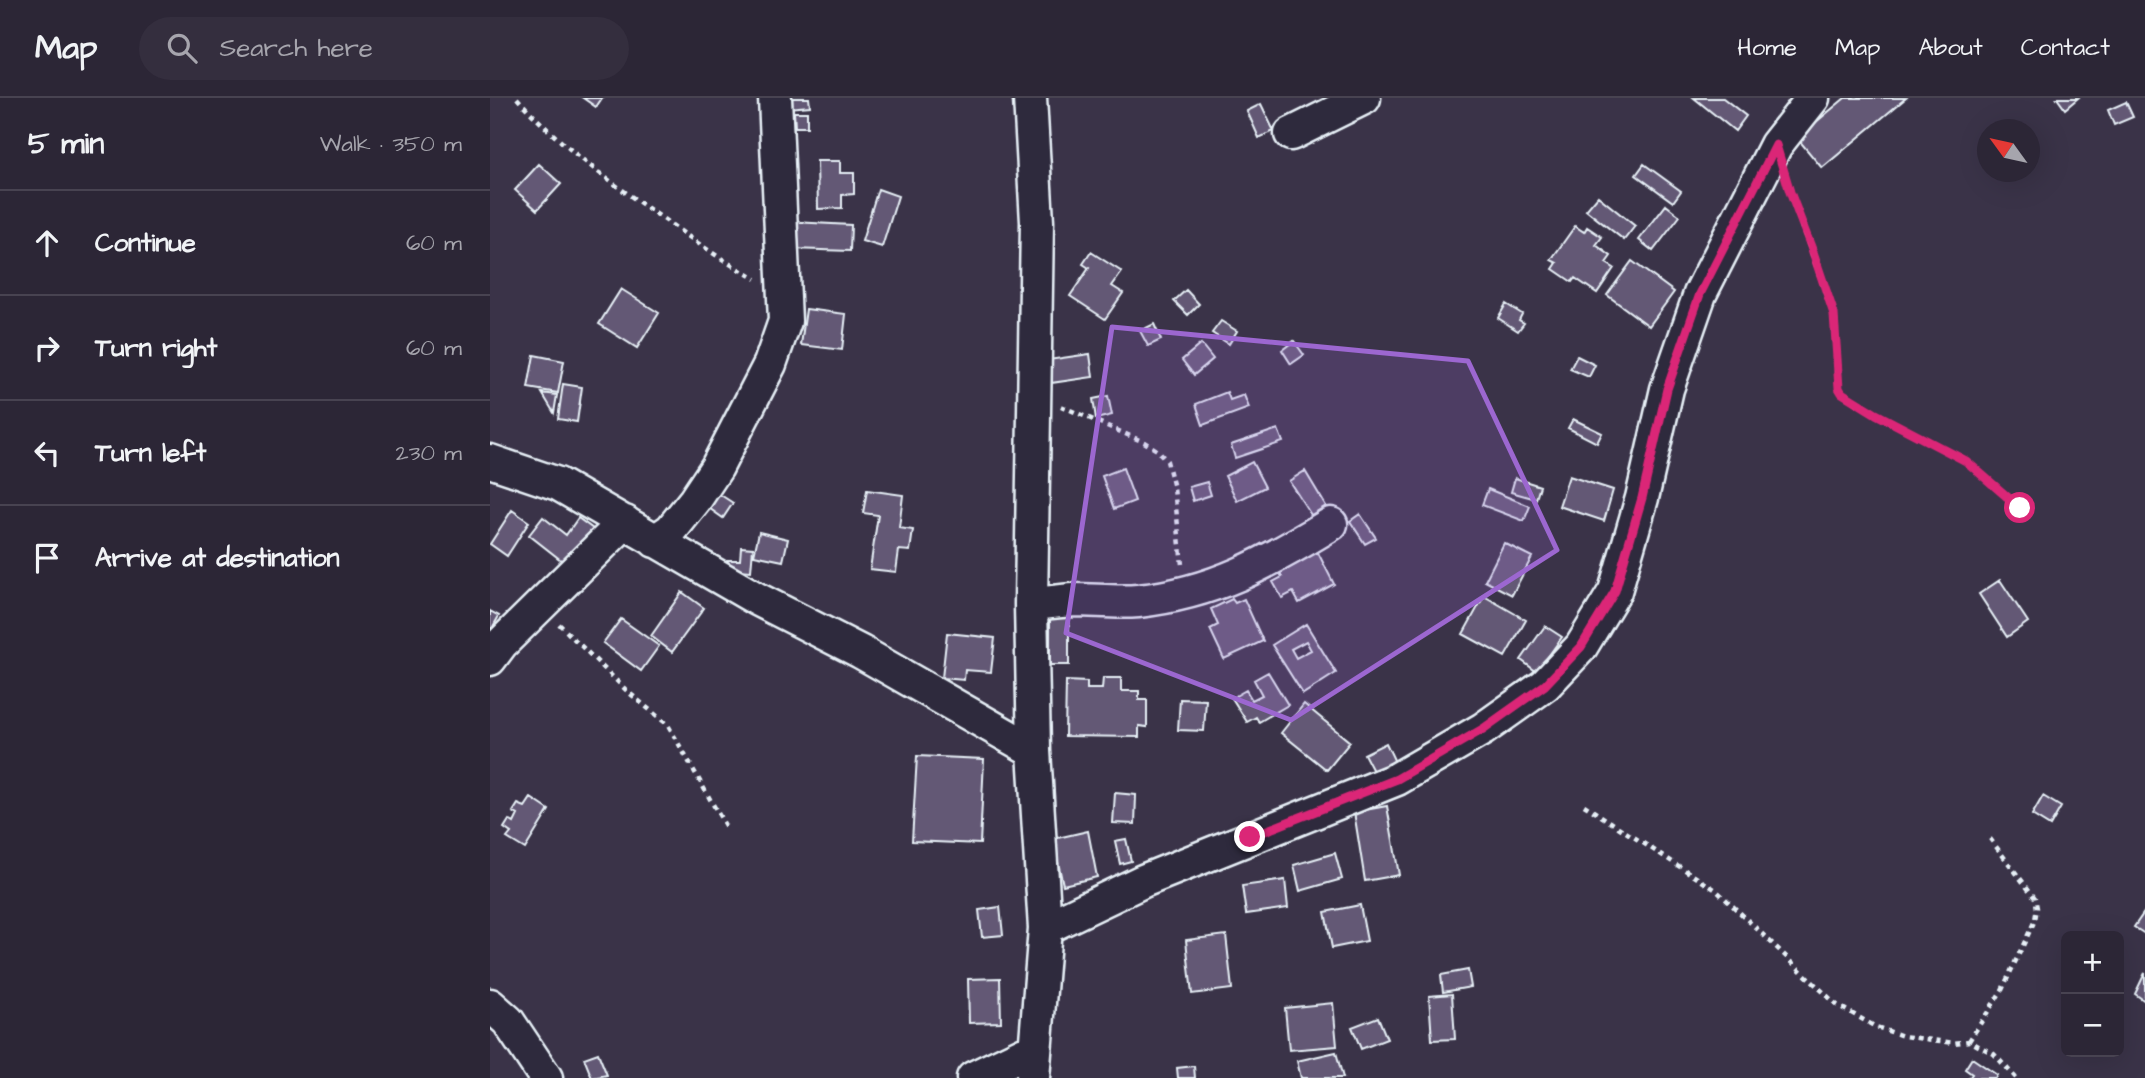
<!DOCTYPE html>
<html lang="en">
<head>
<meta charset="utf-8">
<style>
  body { margin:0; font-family:"Architects Daughter",sans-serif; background:#342e3e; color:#f1f3f6 }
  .controls { position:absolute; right:21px; bottom:21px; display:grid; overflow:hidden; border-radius:10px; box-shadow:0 7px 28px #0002 }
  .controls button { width:63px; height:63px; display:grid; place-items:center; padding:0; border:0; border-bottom:2px solid #484351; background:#2c2636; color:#f1f3f6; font:35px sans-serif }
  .compass { position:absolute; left:1487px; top:21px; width:63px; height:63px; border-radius:50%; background:#2c2636; box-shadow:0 7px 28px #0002; rotate:303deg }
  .stop { position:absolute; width:21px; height:21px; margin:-16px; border:5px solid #db2777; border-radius:50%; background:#fff }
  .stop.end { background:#db2777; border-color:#fff; box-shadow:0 2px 7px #0008 }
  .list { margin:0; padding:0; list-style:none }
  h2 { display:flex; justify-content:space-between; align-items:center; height:91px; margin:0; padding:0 28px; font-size:30px }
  h2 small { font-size:23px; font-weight:400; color:#a6a5ad }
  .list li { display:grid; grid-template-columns:46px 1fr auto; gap:21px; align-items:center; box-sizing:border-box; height:105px; padding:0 28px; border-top:2px solid #484351 }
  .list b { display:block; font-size:26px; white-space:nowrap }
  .list em { font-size:23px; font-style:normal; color:#a6a5ad }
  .icon { flex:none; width:38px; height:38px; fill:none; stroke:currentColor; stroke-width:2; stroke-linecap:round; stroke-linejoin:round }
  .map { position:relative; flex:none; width:1655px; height:980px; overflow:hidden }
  header { display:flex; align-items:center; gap:42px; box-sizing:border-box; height:98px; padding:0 35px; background:#2c2636; border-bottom:2px solid #484351 }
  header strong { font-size:33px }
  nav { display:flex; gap:38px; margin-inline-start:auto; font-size:24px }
  .search { width:490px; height:63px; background:#342e3e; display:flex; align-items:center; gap:18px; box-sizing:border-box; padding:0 24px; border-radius:38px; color:#a6a5ad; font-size:26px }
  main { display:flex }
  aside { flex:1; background:#2c2636 }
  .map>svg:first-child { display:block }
</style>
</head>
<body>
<header>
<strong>Map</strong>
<div class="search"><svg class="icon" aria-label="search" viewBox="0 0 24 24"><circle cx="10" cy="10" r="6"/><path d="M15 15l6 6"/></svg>Search here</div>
<nav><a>Home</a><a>Map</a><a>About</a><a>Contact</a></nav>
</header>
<main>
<aside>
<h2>5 min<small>Walk · 350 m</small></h2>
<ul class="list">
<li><svg class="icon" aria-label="ahead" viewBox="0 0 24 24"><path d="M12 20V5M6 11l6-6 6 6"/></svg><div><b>Continue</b></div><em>60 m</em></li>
<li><svg class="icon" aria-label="right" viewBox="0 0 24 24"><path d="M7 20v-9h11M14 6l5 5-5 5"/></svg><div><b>Turn right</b></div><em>60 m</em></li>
<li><svg class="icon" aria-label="left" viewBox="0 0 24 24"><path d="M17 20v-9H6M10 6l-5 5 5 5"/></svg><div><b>Turn left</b></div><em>230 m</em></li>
<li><svg class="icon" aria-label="arrive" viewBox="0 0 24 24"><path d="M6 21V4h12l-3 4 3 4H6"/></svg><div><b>Arrive at destination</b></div></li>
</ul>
</aside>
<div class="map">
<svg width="1655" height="980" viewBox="0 0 1655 980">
  <rect width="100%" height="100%" fill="#3a3348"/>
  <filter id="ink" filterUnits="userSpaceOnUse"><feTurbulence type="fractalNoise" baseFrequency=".0143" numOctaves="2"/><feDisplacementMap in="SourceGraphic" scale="14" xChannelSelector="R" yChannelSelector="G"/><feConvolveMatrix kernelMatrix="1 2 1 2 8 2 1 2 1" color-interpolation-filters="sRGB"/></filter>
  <g filter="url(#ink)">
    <path fill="#645975" stroke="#e8f1f8" stroke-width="2" fill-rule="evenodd" d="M93,0H112L106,9Z
      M296,0H319L320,8L297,10Z
      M1204,0H1233L1256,18L1245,33Z
      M1355,0H1416L1332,70L1307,40Z
      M1567,0H1588L1575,11Z
      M1636,4L1643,19L1624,27L1618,12Z
      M771,6L784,33L769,40L757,13Z
      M304,14H317V29H305Z
      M327,63H350V75H364V96L352,97V110L328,111Z
      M49,66L71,86L47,112L25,92Z
      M1154,66L1191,93L1183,104L1146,77Z
      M388,91L408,98L392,149L372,143Z
      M1108,98L1145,128L1134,142L1096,112Z
      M1176,107L1190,118L1163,153L1149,142Z
      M303,124L361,127L360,153L302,151Z
      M1085,128L1094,134L1097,129L1112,139L1106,147L1121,158L1116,165L1124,170L1107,195L1085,180L1082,184L1063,171L1067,165L1061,162Z
      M601,154L632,174L622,188L633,195L615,221L580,198L599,170L593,166Z
      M1142,163L1184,194L1159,228L1117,197Z
      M131,191L169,215L147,250L109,226Z
      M696,192L709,206L698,217L684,203Z
      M1016,206L1032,216L1029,222L1034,225L1028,233L1008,220Z
      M316,211L356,216L352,252L311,247Z
      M731,223L747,233L739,246L722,235Z
      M664,226L671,242L658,248L650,233Z
      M804,243L814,257L801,266L792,252Z
      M711,246L723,261L704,277L692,262Z
      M600,256L603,279L561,285L558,262Z
      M44,257L74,263L68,295L38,290Z
      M1087,258L1105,267L1099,279L1080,271Z
      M73,286L92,289L87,324L68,321Z
      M737,294L740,302L754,297L759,310L713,327L706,306Z
      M52,295L67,297L64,315Z
      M618,298L622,317L606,321L603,301Z
      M1083,321L1112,335L1107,345L1078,330Z
      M788,331L793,344L745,360L741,347Z
      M762,364L775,389L747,403L735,378Z
      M633,370L645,403L624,411L612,378Z
      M815,373L836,408L821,417L799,383Z
      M1079,378L1123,392L1114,423L1069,408Z
      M1025,380L1050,388L1046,401L1021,394Z
      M717,384L721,397L703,403L699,389Z
      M998,391L1040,408L1034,423L992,407Z
      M377,392L413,397L409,430L423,432L420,453L409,452L406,474L380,471L388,417L373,415Z
      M226,394L243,405L233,420L216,408Z
      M22,412L39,424L17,458L0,446Z
      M870,416L886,440L875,446L860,423Z
      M53,419L76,437L88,420L103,431L76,466L39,437Z
      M269,434L298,441L293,463L264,457Z
      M822,443L844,486L809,505L803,494L792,500L783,484L792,479L784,464Z
      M1014,445L1042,459L1022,497L995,483Z
      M251,449L263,450L261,473L250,472V480L235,478L237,462H250Z
      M1510,482L1538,524L1517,539L1489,496Z
      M192,494L214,510L182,554L161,538Z
      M994,498L1036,522L1015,559L973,536Z
      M742,501L745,505L754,501L773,543L734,561L720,531L728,527L721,511Z
      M560,511H579V567H560Z
      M0,513L9,518L0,534Z
      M131,521L169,548L151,573L113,545Z
      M816,526L846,575L813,596L782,547ZM816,543L821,552L806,560L801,551Z
      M1055,528L1072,539L1047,574L1031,562Z
      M457,535L505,540L501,574L475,572L474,582L452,580Z
      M778,574L798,607L769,624L766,619L757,624L742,600L756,592L762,602L772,597L764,582Z
      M613,580H631V593H649V602H657V629L649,628V639L575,638L576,583L597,584V591H612Z
      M690,601L716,602L714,633L688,632Z
      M814,606L860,644L837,672L791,635Z
      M896,645L905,664L884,675L874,656Z
      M427,658L494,661L490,746L422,743Z
      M625,695L646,697L645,726L623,725Z
      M1553,698L1571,709L1560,728L1542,717Z
      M41,700L59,712L35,751L17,740L21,735L14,730L19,722L24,725L28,717L23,714L28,706L35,709Z
      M897,708L909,777L875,783L864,714Z
      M598,733L607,779L573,787L563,741Z
      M636,741L641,763L630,766L625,743Z
      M845,755L852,781L810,793L804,767Z
      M795,782L798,810L756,816L752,788Z
      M870,807L877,843L842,850L835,814Z
      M510,809L513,837L492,839L489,812Z
      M1655,813V836L1644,829Z
      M736,837L742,891L702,896L696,842Z
      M978,872L981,889L953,894L951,877Z
      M1655,875V903L1645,896Z
      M510,880L511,924L479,925L478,881Z
      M962,896L965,941L942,942L939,898Z
      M843,905L847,948L799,952L795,910Z
      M888,919L897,941L871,951L862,929Z
      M846,954L853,980H811L807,963Z
      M108,955L117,977L102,980L94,960Z
      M1482,960L1507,977L1505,980H1479L1482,976L1475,971Z
      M704,968L705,980H688L687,970Z"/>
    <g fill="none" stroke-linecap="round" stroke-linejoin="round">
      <g stroke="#e8f1f8" stroke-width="37">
        <path id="minor" d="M540,0L547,124L541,506L544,653L555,830L543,980
          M801,36L874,0
          M0,363L68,386L267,501L371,554L544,653
          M165,443L181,432L205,402L227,369L280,266L295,223L285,0
          M541,506C555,505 569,503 584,502C605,502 627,505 648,503C724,495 777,465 841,426
          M0,561L12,545L135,424
          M555,830L653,783L907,681L993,631L1055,587L1091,549L1125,493L1152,400L1177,291L1210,196L1286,47L1323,0
          M0,907L18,923L56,980
          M483,980L545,950"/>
      </g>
      <path stroke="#e8f1f8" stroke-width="4.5" stroke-dasharray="5 5" stroke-linecap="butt" d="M27,0C69,47 120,84 172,120C203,142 233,163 266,181
        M1298,88L1344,216L1349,290L1352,295L1386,316L1476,363L1530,410
        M571,308L654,344L667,352L677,363L684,390L692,467
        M69,526L137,593L178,627L237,731
        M1094,707L1226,792L1347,907L1386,929L1413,938L1464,945L1479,943L1504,956L1526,980
        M1479,943L1512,892L1545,822L1547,810L1545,800L1498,738"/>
      <use href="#minor" stroke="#2f2a3d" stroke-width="32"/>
    </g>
  </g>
  <g fill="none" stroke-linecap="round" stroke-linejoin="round" filter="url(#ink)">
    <path stroke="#db2777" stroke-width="9" d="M760,739L907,681L993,631L1055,587L1091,549L1125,493L1152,400L1177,291L1210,196L1286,47L1300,94L1323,154L1344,216L1349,290L1352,295L1386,316L1476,363L1530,410"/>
  </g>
  <path fill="#9c67d0" fill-opacity="0.2" stroke="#9c67d0" stroke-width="5" stroke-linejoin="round" d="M622,229L978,263L1067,452L801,622L576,535Z"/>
</svg>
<div class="controls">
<button>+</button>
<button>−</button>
</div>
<svg class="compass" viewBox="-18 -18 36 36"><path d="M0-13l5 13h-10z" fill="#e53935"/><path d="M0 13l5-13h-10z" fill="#a6a5ad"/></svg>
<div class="stop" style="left:1530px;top:410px"></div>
<div class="stop end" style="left:760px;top:739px"></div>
</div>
</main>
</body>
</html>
